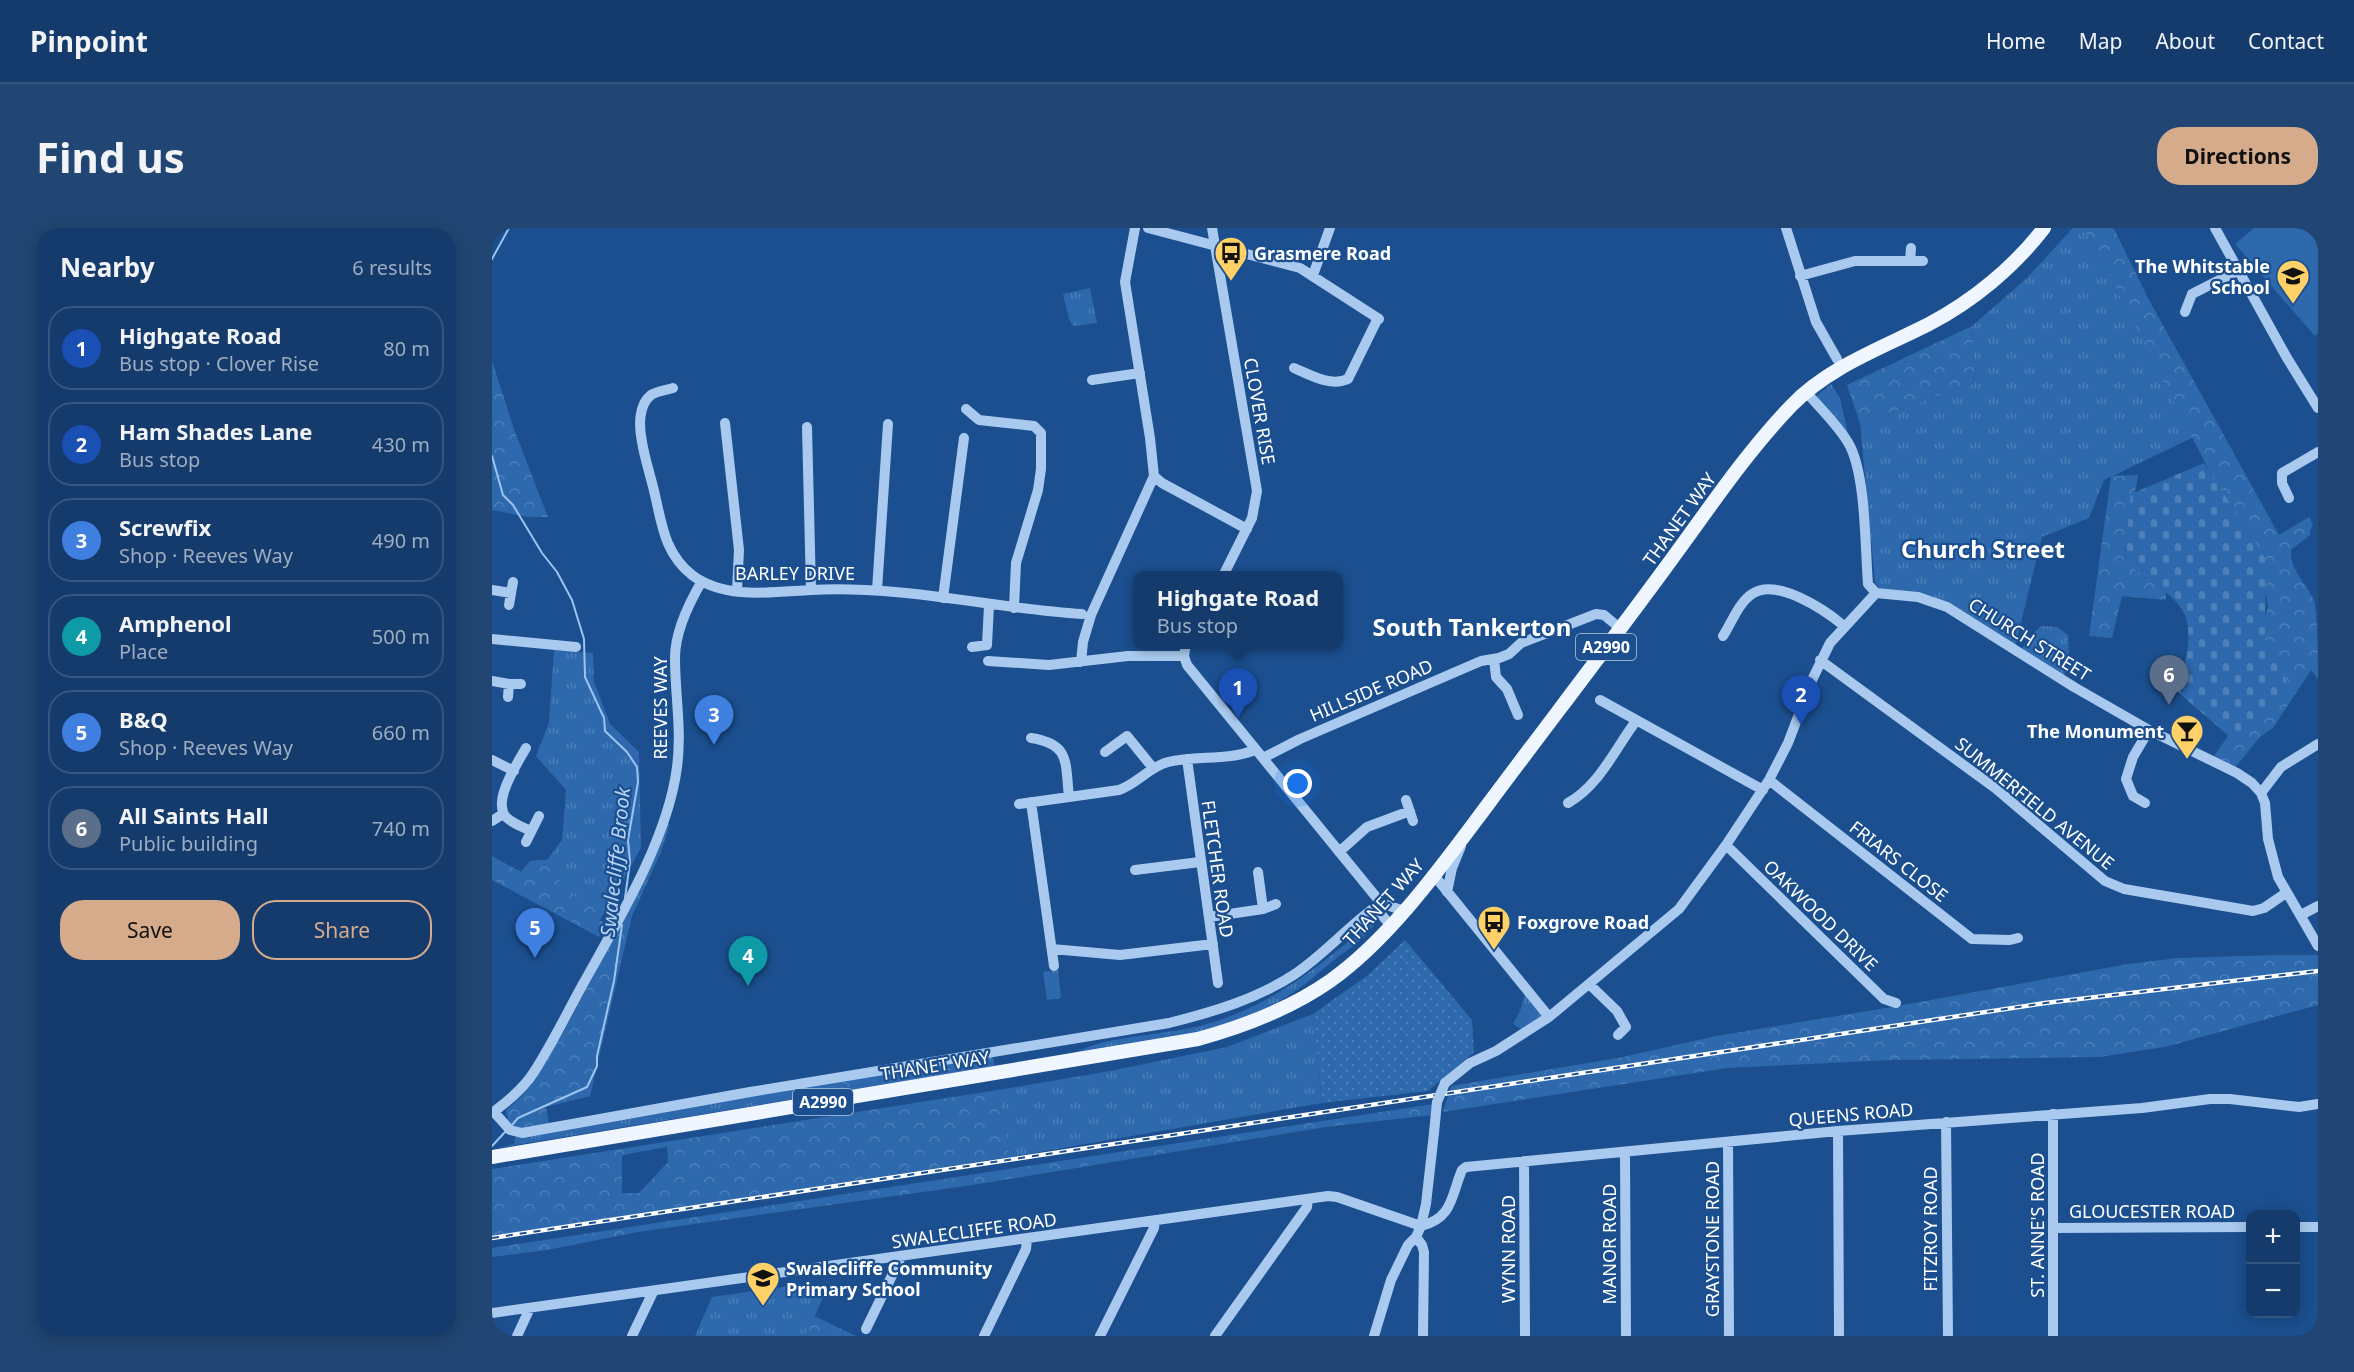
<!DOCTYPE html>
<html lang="en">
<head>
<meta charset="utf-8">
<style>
  body { margin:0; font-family:"Noto Sans",sans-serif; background:#214673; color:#f1f3f6 }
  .controls { position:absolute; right:18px; bottom:18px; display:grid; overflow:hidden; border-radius:12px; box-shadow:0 3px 15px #0003 }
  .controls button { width:54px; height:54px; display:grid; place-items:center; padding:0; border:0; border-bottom:2px solid #33557e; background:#143b6b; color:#f1f3f6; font:30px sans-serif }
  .you { position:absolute; left:806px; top:556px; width:21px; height:21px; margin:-15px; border:4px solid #fff; border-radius:50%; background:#1a73e8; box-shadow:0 0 0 9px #1a73e833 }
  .badge { display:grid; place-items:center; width:39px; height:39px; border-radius:50%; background:#d6ab8b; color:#fff; font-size:20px; font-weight:700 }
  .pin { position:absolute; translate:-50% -50px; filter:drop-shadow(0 2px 3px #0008) }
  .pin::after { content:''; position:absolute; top:32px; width:21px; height:18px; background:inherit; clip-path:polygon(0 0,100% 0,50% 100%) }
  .popup { position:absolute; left:641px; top:343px; width:210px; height:78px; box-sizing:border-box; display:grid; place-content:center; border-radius:12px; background:#143b6b; filter:drop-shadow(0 2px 4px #0005); font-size:20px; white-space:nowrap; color:#9dadc1 }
  .popup b { font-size:22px; color:#f1f3f6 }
  .popup::after { content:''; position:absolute; left:50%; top:100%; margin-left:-12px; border:12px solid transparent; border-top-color:#143b6b }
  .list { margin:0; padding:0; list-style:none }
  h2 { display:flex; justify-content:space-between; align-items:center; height:78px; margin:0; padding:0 24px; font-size:26px }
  h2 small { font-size:20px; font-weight:400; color:#9dadc1 }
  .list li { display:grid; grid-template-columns:39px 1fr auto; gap:18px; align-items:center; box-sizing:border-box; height:84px; margin:0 12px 12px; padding:0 12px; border:2px solid #33557e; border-radius:24px }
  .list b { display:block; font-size:22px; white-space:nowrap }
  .list p { margin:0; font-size:20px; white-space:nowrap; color:#9dadc1 }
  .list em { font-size:20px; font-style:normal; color:#9dadc1 }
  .actions { display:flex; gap:12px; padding:18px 24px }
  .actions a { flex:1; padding:14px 0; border:2px solid #d6ab8b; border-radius:24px; text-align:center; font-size:21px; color:#d6ab8b }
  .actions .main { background:#d6ab8b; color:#111 }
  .map { position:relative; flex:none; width:1826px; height:1108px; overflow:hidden; border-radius:24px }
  header { display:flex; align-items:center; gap:36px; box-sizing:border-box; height:84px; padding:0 30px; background:#143b6b; border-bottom:2px solid #33557e }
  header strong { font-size:28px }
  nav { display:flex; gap:33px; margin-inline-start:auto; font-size:21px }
  .intro { display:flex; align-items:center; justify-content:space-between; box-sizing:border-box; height:144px; padding:0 36px }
  h1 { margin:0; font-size:42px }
  .button { padding:15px 27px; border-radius:24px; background:#d6ab8b; color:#111; font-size:21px; font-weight:700 }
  main { display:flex; gap:36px; padding:0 36px }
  aside { flex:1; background:#143b6b; border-radius:24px; box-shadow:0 3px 15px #0003 }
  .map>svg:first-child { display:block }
</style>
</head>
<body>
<header>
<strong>Pinpoint</strong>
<nav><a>Home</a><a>Map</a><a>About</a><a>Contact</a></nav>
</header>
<div class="intro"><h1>Find us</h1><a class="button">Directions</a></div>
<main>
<aside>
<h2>Nearby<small>6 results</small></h2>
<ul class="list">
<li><span class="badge" style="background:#1a4fb4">1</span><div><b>Highgate Road</b><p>Bus stop · Clover Rise</p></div><em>80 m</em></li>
<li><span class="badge" style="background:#1a4fb4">2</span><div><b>Ham Shades Lane</b><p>Bus stop</p></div><em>430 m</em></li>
<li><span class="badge" style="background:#3f7fe0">3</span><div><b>Screwfix</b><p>Shop · Reeves Way</p></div><em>490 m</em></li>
<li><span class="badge" style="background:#0f9aa8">4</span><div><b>Amphenol</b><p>Place</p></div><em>500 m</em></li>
<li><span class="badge" style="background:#3f7fe0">5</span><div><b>B&amp;Q</b><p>Shop · Reeves Way</p></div><em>660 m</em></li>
<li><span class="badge" style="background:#5c6f8a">6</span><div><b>All Saints Hall</b><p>Public building</p></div><em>740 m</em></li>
</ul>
<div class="actions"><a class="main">Save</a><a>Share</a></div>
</aside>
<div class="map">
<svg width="1826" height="1108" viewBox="0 0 1826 1108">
  <defs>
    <pattern id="grass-tufts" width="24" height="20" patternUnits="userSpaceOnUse" patternTransform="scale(1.5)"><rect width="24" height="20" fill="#2e69ad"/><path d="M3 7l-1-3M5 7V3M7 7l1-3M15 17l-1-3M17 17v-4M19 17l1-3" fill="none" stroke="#4d80b9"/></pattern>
    <pattern id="forest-crowns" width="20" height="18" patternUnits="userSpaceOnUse" patternTransform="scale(1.5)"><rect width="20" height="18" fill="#2e69ad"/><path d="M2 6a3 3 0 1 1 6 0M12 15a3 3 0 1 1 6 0" fill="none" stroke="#4d80b9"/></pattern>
    <pattern id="cemetery-stones" width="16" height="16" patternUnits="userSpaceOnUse" patternTransform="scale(1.5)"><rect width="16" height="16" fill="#2e69ad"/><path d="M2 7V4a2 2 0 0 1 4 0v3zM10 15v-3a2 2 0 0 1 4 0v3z" fill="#4d80b9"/></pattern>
    <pattern id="garden-dots" width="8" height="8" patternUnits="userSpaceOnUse" patternTransform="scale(1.5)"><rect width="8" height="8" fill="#2e69ad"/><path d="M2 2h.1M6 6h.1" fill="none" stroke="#4d80b9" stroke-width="1.8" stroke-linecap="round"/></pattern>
  </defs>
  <rect width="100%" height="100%" fill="#1b4f8f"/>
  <path fill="url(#grass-tufts)" d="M1581,0H1590L1599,12L1702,209L1612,252L1597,290L1550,309L1523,419L1437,367L1388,361L1383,354L1368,195L1483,155L1480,98L1534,51Z
    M598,60L605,95L581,98L577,91L571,66Z
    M1339,156L1348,170L1360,224L1320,172Z
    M1549,398L1565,399L1576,407L1577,424L1571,452L1527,425L1539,408Z
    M62,422L101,425L102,454L118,496L147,524L149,620L108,692L30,644L38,633L55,632L70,612L74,562L44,528L57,495Z
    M879,688L884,691C880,707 859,719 846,729C828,743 811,760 791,771C726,810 643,816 569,829C582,825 595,819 608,815C644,806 682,806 718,795C773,779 819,745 863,708L862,701Z
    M566,742L569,770L555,772L551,744Z
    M1033,766L1049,786L1048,790L1030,802L1021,796L1028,783Z
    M821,786L830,875L518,929L506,862L618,843L735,819Z
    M502,835L503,838L0,921L22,916L23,909L348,852L354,859Z
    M319,1055L328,1058L333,1065L314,1108H203L220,1069Z"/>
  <path fill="url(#forest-crowns)" fill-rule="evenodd" d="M1590,0H1621L1623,3L1656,70L1787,307L1817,289L1821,297L1818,302V307L1799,322C1797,341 1815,356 1822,372C1826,392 1826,429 1826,451L1819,442L1781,500L1768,509L1742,541L1720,531L1740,502L1776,379L1775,370L1746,299L1599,12Z
    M1480,98L1483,155L1368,195L1355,157Z
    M0,133L22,201L56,289H35L0,282Z
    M1646,247L1632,331L1674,344V372L1630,368L1620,410L1597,408L1619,248Z
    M174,596H178L169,624L140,688L98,868L54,879L57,895L26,902L16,894L14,882L28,870L43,851L77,794L126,701Z
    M0,628L29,644L38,633L55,632L73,638L65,659L106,679L102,688L114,696L107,709L0,652Z
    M1782,727H1826V777L1673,819L1607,829L1399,832L1235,840L951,884L959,858L1131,829L1224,808L1400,779L1636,736L1686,730Z
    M500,826L502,835L354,859L348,852Z
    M506,862L518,929L0,1008V941ZM175,919L176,934L147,965H130V927Z
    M941,876V887L834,899L481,957L146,1004L55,1022L0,1029V1020Z
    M322,1088L364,1108H313Z"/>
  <path fill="url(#cemetery-stones)" d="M1712,235L1774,332L1773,411L1796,457L1740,511L1686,464C1691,441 1701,414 1694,390C1687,368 1650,347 1632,335L1639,266Z"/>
  <path fill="url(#garden-dots)" d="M913,712L980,792L982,824L936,863L830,875L821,786L876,747Z"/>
  <path fill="#2e69ad" d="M1762,0H1826V105L1823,108L1743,16Z"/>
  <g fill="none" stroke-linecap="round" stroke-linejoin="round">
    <path stroke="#9cc4f0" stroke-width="2" d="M0,31L17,0
      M0,228L11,267L21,277L50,325L65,344L80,372L92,411L93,449L112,490L113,503L135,524L145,539L146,554L136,612L138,634L133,670
      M20,897L26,890L95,859L105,838V828L122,753L130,697
      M0,918L14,903"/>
    <path stroke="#a9c9ee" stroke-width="10" d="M643,0L633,54L658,210L662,248L670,255L755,301
      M656,0L808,40L887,91
      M720,0L765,263L760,290L731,348
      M1294,0L1324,94L1345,131
      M1723,0L1795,130L1826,180
      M1418,33L1419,20
      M821,47L838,0
      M1308,48L1363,33H1431
      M1693,84L1700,66L1747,42
      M802,140C818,147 839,159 856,151L886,90
      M600,152L648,145
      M181,160C174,162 165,163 159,167C146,177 147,199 150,214C153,232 159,249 163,267C170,297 173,326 200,347C233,372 281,364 319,362C410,357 499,380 590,386
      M1314,164C1327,179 1349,200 1358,218C1374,250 1373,319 1376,356L1384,365L1426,369L1455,379L1582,459L1657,502L1745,545L1760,555L1769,565L1773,575L1776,611L1786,649L1826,718
      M474,181L487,192L542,198L549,205V241L546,262L524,335L522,380
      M233,195L247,322L245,363
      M315,199L319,362
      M1797,270L1790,255V245L1826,224
      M0,362L19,365
      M385,362L396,196
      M451,370L472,210
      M17,377L21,354
      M1231,408C1239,396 1247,374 1260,366C1284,349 1333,382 1352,398
      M0,411L84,419
      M694,416L692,428L695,437L889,675L912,683
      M480,419L495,417L497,377
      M1002,431L1004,449L1015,461L1026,487
      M1328,432L1503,560L1613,653L1632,661L1761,683L1772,680L1794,665
      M496,433L557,437L636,428H692
      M589,434L591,414L599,387L662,248
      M0,453L17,456H29
      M16,469L17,456
      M1108,472L1271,562
      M539,510C579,516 573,535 577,569
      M34,520C25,536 0,573 14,589C21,596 31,599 39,603
      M613,524L635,508L661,540
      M771,530L808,511L989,433L1007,430L1017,426L1029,415L1104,386L1112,387L1129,401
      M695,531L726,755
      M0,532L22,543
      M1277,552L1480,711L1518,712L1526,710
      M1769,565L1789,539L1826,516
      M914,572L921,593
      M539,574L562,738
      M1076,575C1107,558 1123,521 1144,493
      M1653,575L1641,568L1634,551L1641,529L1657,502
      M527,576L627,562C645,556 657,539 676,534C705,527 735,533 763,522
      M0,593L11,586
      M34,614L47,588
      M1234,617L1392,771L1404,775
      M847,624L875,599L918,583
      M643,642L708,634
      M766,644L771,681
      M941,646L1057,789
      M955,664L960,640L969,618
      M889,675L888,685L899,698
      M1809,687L1826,678
      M717,689L771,681L784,676
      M560,721L628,727L721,716
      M1097,756L1125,783L1134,799L1126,807
      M953,855L978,835L1004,823L1057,789L1187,681L1234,617L1277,552L1296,515L1320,452L1338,415L1384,365
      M2,884L18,902L30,905L258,864L677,795C721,784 765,771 803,746C834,725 858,696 889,675
      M0,885C15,874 32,860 42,844C60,816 75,785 91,756C126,693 176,611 185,539C190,502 183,467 183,430C183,403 197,375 210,353
      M1454,894L1456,1108
      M1346,903L1347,1108
      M1236,914L1237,1108
      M1133,924L1134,1108
      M1032,933L1033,1108
      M929,998C961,990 959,968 970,942L974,939L1346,903L1650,880L1718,871H1738L1807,879L1826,876
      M1804,999H1826
      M1561,1000L1758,999
      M924,1009L930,1017L932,1024L931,1108
      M0,1085L836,968L845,969L929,998
      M374,1101L409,1029
      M25,1108L38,1080
      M140,1108L161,1064
      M492,1108L534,1021L535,1011
      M608,1108L662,1000L663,992
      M723,1108L815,979L816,971
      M882,1108L899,1052L916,1017L924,1009L929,998L934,976L942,905
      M1561,1108V886"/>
    <path stroke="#f0f6ff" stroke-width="14" d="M0,929L706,811C753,798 798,781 838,753C899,710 952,635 997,575C1056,496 1116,418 1174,339C1214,285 1252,227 1299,178C1336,139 1390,120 1437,96C1481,73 1522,39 1552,0"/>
    <g stroke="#fff" stroke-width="4.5">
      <path id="rail" d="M0,1010L1553,775L1826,743"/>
    </g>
    <use href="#rail" stroke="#1b4f8f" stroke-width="2" stroke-dasharray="7" stroke-linecap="butt"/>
    <path stroke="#a9c9ee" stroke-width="10" d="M942,905L945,874L953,855"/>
  </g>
  <defs>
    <g id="bus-pin" transform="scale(1.725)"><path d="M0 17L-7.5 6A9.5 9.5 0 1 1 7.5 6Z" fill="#ffd166" stroke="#1b4f8f"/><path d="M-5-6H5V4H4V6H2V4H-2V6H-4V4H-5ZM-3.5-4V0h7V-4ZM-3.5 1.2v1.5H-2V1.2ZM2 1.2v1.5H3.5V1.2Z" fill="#111"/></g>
    <g id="school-pin" transform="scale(1.725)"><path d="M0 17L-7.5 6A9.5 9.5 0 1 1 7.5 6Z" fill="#ffd166" stroke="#1b4f8f"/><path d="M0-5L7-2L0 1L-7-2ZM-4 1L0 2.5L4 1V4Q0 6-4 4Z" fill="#111"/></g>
    <g id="bar-pin" transform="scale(1.725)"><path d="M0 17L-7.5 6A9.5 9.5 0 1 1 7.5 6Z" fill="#ffd166" stroke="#1b4f8f"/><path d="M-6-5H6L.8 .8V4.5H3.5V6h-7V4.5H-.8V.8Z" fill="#111"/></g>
  </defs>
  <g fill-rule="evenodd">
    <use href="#bus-pin" x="739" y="25"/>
    <use href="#school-pin" x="1801" y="48"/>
    <use href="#bar-pin" x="1695" y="503"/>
    <use href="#bus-pin" x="1002" y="694"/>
    <use href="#school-pin" x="271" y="1050"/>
  </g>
  <g text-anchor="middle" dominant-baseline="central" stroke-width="4.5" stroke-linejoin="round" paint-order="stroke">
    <g fill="#1b4f8f" stroke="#bbcadd" stroke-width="1.5">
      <rect x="1084" y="406" width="60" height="26" rx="4.5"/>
      <rect x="301" y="861" width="60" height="26" rx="4.5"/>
    </g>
    <g font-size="16" font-weight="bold" fill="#fff">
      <text x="1114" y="419">A2990</text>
      <text x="331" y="874">A2990</text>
    </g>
    <g font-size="18" font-weight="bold" fill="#fff" stroke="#1b4f8f" text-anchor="start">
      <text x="762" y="25">Grasmere Road</text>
      <text x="1778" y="38" text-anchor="end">The Whitstable<tspan x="1778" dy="21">School</tspan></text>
      <text x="1672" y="503" text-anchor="end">The Monument</text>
      <text x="1025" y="694">Foxgrove Road</text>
      <text x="294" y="1040">Swalecliffe Community<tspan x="294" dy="21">Primary School</tspan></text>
    </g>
    <g font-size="18" fill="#fff" stroke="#1b4f8f">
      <text transform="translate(768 183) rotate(80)">CLOVER RISE</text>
      <text transform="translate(1187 291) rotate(-54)">THANET WAY</text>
      <text x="303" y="345">BARLEY DRIVE</text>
      <text transform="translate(1538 411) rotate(32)">CHURCH STREET</text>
      <text transform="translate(879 462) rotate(-23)">HILLSIDE ROAD</text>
      <text transform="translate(168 480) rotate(-90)">REEVES WAY</text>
      <text transform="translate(1543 575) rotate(39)">SUMMERFIELD AVENUE</text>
      <text transform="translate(1407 633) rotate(38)">FRIARS CLOSE</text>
      <text transform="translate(726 641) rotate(82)">FLETCHER ROAD</text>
      <text transform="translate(891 674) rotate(-48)">THANET WAY</text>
      <text transform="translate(1329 687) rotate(44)">OAKWOOD DRIVE</text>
      <text transform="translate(443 837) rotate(-9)">THANET WAY</text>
      <text transform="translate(1359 886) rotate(-5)">QUEENS ROAD</text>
      <text x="1660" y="983">GLOUCESTER ROAD</text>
      <text transform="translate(1545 997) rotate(-90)">ST. ANNE'S ROAD</text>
      <text transform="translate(1438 1001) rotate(-90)">FITZROY ROAD</text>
      <text transform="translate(482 1002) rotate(-8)">SWALECLIFFE ROAD</text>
      <text transform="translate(1220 1011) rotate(-90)">GRAYSTONE ROAD</text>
      <text transform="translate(1117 1016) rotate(-90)">MANOR ROAD</text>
      <text transform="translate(1016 1021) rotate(-90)">WYNN ROAD</text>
    </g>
    <g font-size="20" font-style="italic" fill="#b5d3f5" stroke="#1b4f8f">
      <text transform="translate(123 634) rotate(-84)">Swalecliffe Brook</text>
    </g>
    <g font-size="24" font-weight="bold" fill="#fff" stroke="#1b4f8f">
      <text x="1491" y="320">Church Street</text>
      <text x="980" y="398">South Tankerton</text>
    </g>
  </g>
</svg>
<div class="controls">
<button>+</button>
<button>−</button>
</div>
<div class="you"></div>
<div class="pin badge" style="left:746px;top:490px;background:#1a4fb4">1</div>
<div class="popup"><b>Highgate Road</b>Bus stop</div>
<div class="pin badge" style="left:1309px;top:497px;background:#1a4fb4">2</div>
<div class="pin badge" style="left:222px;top:517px;background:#3f7fe0">3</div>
<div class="pin badge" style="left:256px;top:758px;background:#0f9aa8">4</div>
<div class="pin badge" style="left:43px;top:730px;background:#3f7fe0">5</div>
<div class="pin badge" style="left:1677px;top:477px;background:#5c6f8a">6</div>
</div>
</main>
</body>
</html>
